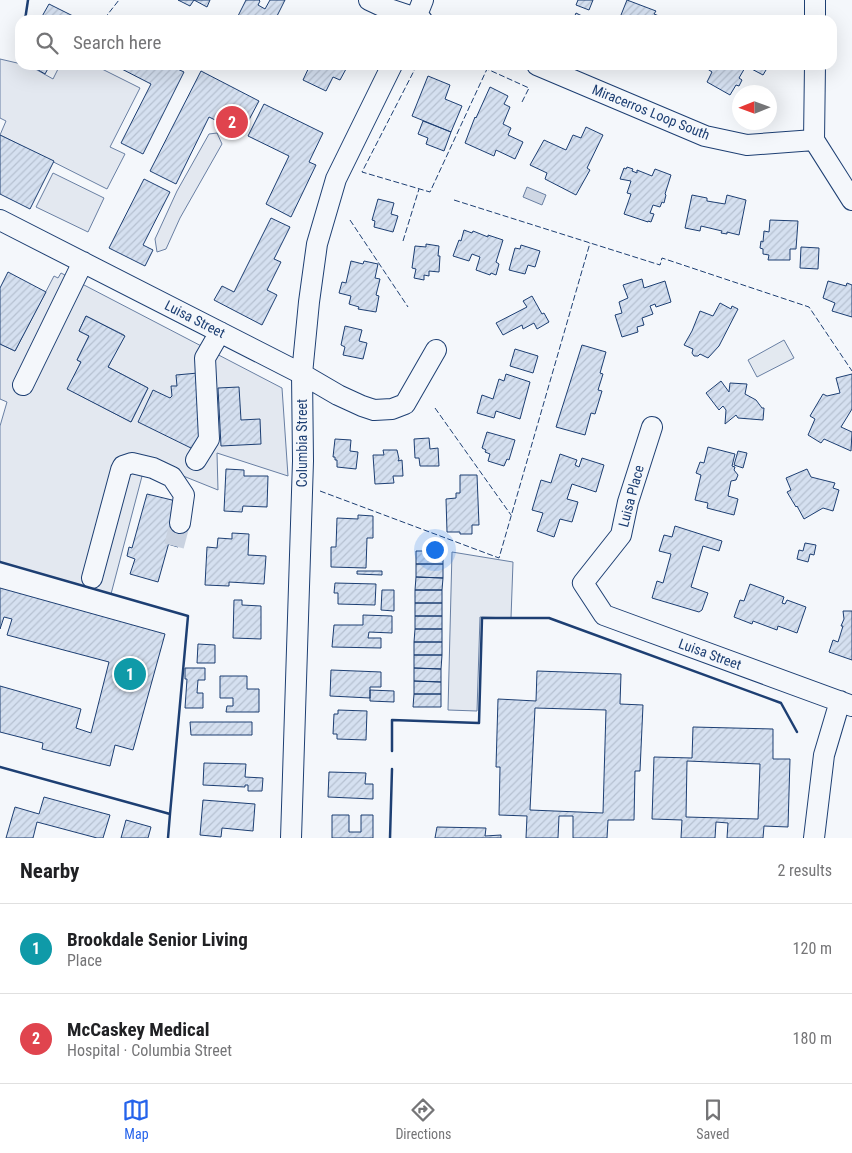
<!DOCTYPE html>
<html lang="en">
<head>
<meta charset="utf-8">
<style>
  body { margin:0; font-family:"Roboto Condensed",sans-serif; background:#f2f2f2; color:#202124 }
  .compass { position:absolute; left:732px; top:85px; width:45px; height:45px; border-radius:50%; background:#fff; box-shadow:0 5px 20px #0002; rotate:269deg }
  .you { position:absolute; left:434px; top:549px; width:18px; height:18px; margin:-12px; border:4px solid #fff; border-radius:50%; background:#1a73e8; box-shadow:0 0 0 8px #1a73e833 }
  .badge { display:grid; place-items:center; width:32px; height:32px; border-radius:50%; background:#2563eb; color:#fff; font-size:16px; font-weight:700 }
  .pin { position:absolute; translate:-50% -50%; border:2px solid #fff; box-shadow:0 1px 5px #0006 }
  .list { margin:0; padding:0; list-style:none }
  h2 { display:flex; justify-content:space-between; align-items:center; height:65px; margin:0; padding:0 20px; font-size:21px }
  h2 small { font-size:16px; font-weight:400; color:#757577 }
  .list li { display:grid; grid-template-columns:32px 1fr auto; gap:15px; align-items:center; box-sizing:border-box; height:90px; padding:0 20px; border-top:1px solid #e0e0e0 }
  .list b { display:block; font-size:19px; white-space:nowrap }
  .list p { margin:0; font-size:16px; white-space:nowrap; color:#757577 }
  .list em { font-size:16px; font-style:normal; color:#757577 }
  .icon { flex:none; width:28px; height:28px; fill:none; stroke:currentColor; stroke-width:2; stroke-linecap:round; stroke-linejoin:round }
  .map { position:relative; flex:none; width:852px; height:838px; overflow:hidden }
  .search { position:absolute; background:#fff; box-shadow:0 5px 20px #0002; left:15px; right:15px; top:15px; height:55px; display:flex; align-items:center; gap:12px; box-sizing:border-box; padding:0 18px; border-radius:15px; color:#757577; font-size:19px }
  .sheet { height:245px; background:#fff }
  nav { display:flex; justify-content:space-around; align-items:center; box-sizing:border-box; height:70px; border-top:1px solid #e0e0e0; background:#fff; font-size:14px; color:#757577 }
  nav a { display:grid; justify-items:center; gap:2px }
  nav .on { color:#2563eb }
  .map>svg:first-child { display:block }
</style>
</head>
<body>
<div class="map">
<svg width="852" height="838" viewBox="0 0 852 838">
  <defs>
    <pattern id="building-hatch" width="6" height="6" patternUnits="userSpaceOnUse" patternTransform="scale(1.25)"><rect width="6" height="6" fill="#d5e0f0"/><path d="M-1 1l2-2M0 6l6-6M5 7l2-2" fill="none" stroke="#b6c1d1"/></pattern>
  </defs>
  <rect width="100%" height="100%" fill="#f4f7fb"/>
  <path fill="#e3e9f0" stroke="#687fa3" d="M784,340L794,358L757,377L748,360Z"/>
  <path fill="#e3e8f0" stroke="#687fa3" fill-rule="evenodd" d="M0,59L30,66L53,79L60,65H94L140,88L110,147L125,154L107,189L0,135L6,121L0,118Z
    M217,133L222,144L180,218L166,249L157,252L155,239L177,191L209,134Z
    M53,173L104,198L88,232L36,207Z
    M61,273L282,388L288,476L217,453L218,490L146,461L111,594L0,562V426L7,402L0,399V344L15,351L54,276L58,278ZM86,316L124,335L108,367L148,388L131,422L68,389L81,362L77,360L89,336L79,331Z
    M452,552L513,562L511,618L480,617L477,711L448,710Z"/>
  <path fill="#cfd7e4" stroke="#687fa3" d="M527,187L546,195L542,205L523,197Z"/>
  <path fill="url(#building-hatch)" stroke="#1d3f73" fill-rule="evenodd" d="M178,0H210L207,7L194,0L190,6Z
    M246,0H259L260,1L258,5L265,9L270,0H285L275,20H236Z
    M578,0H593L589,10L576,5Z
    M627,0L656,11L654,14L669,20H619Z
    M49,4L81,20H40Z
    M576,13L590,20H573Z
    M30,65H50L45,74Z
    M114,65H169L184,72L143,154L121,143L151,84Z
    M310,65H339L346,69L340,80L333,77L326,91L303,80Z
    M707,65H769L763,75L746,66L739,78L742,80L739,86L736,85L730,95L707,82L712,72L706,68Z
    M201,71L259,101L242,133L209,117L176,184L150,171Z
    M428,76L450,85L445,99L462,106L451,132L412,116Z
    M490,87L508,96L504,104L510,107L503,124L511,128L508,135L523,142L515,159L496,150L494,156L465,143L475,117L476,118Z
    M264,104L323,133L309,162L316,165L291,217L266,204L289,156L248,136Z
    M423,121L451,132L444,151L426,144L428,138L418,134Z
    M586,127L603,135L587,168L590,170L576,195L545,179L547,173L530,165L544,140L566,150L573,135L581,138Z
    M0,135L54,161L30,209L0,194Z
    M627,167L633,169L632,171L637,173V170L652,176L655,169L671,175L665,194L666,195L664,203L662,202L660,207L653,205L650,213L654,214L651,222L648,221V222L624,214L631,194L627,193L631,181L620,179L624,168L626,169Z
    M144,179L170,192L143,245L153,250L145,266L109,248Z
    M692,195L707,198V201L725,204L727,195L746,200L739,235L727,232V234L721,233L722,231L701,226L700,231L685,228Z
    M378,199L394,203L391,214L398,216L393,232L374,227L375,221L372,220Z
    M271,218L290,227L274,259L281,262L267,290L277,295L262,325L214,300L222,286L234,292Z
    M770,220L798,221L796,249H790V260H768L769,255L763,254V249L760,248L761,241L763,242L764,231L769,232Z
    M464,230L472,233L473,231L488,237V235L503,240L496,262L499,264L496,275L491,273L490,275L476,270L480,257L472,254L469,261L453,256L459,240L461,241Z
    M426,244L439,246L438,256H440L439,272L429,271V276L424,275V280L414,278L416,269L412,268L415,246L426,247Z
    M521,245L540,251L535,267L528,265L525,274L509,270L515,248L520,249Z
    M801,247L819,248L818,269L800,268Z
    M351,261L363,264L364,261L378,264L375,278L380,279L376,295L379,296L376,312L358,309L359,307L349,304L351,296L339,293L342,282L346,283Z
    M8,272L46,292L15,351L0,344V288Z
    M642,279L644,288L665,281L671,302L656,307L655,304L650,306L653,314L642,318L644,325L637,327L638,332L622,337L615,315L622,313L619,302L628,298L623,285Z
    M828,281L846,286L847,283L852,285V317L832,311L835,303L823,298Z
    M532,296L542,314L544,313L549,322L537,329L534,323L523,329L522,325L503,335L496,323L527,307L523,301Z
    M720,303L731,309L732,306L738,309L719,346L708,358L700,354L698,356H694L692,353L693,349L684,345L692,331L700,311L713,316Z
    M86,316L125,336L108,367L148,388L131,422L67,389L81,362L77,360L89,336L79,331Z
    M345,326L362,330L359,341L367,343L363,359L343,355L345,347L341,345Z
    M582,345L606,352L600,373L603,374L598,390L602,391L595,414L591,413L585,435L556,427Z
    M515,349L538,356L533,373L510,366Z
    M198,373L203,433L195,450L138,422L153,390L170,398L172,396L171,386H177L176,375Z
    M506,374L530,382L520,419L496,411L494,418L477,413L482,395L493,399L499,379L504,381Z
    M852,374V409L841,427L852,432L851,451L824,439L821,443L808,435L815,419L810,416L823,394L827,396L840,393L836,378Z
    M721,381L729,392L730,383L747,384L745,394L756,400L762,408H764L763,420L738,418L736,415L725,424L726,410L723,406L719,410L706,393Z
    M239,387L241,420L260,419L261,444L221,446L218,388Z
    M487,432L515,440L509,460L507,459L504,466L488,461L490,454L485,452L486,450L482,448Z
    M429,438L430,449L438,448L439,466H420L419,458H415L414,439Z
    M335,439L351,440L350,451L358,452L356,469L337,467V460H335V457H333Z
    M708,447L735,454L732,466L735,467L734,470L738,475L736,480L731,481L728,496L738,499L734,515L707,508L708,503L695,500L701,475L696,473L700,462L704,463Z
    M383,450H397L399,459L398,461L402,460L403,476H393L394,483L375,484L373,455H384Z
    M738,451L747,453L743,468L734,465Z
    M560,454L577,460L575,465L579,467L582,458L604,465L596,492L572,484L567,499L578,502L572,522L560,519L554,537L537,531L543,513L532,510L541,480L551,483Z
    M226,469L244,470V476H268L267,507L243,506L242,512L224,511Z
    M807,469L811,477L835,483L833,488L839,490L833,511L823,508L804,519L797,506L796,507L787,492L791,490L786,478Z
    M460,475H477L479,525H472V534H460V532H447L446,499L456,498V493H460Z
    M147,494L172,500L175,504L178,510L158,582L130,574L135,559L127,556L129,547L132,548Z
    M358,515L373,516V538H367L366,568L331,567V547H336L337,518L358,519Z
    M174,521L184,524L178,547L168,544Z
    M675,526L722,541L719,551L703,546L691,587L708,593L702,610L699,612L652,598L657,581L663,583L671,554L659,551L664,535L672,537Z
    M232,533L249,534L248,555L266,556L264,584L229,582V586L205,585L207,547L217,548L218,538L232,539Z
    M805,543L816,545L814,555L810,554L808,562L797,559L799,550L803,551Z
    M416,551H443V564H416Z
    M416,564H443V578L416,577Z
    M357,571H382V575L357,574Z
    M416,577L443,578L442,590H415Z
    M335,583L376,584L375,605L338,604V593H334Z
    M750,584L784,597L782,603L785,604L787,600L806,607L797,633L778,626L777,630L753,621L752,624L734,617L740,600L744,601Z
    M0,588L165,634L133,750L115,745L110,766L42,749L43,743L0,732V686L81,709L76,728L91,733L109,662L7,635L12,619L4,617L0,629Z
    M382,590H394V611L381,610Z
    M415,590H442V603H415Z
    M234,600H242V605L261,606V639L233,638Z
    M415,603H442V616H415Z
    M843,611H852V660L829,652L833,640L838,642L843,626H841L844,619Z
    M363,615L392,616V633L369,632L368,638H381V648L332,647L334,625H363Z
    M415,616H442V629H415Z
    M415,629H442V642H414Z
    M414,642H442V655H414Z
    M198,644L215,645V663H197Z
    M414,655H442L441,669L414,668Z
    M185,668H205V680H198L197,693H203V708H185L187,679H185Z
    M414,668L441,669V682L414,681Z
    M331,670L381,672V687H370V698L330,696Z
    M537,671L621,674L620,704L643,705L640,771H635L634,820H608L607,838H573V816H559L558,838H526L527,816L499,815L500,767H496L498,699L536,701ZM535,708L606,710L603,813L530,810Z
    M220,676H247V689H259V712H226L227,706H233V698H220Z
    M414,681L441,682V694H414Z
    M370,690L394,691V702L370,701Z
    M414,694H441V707H413Z
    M338,710L367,711L366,740L337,739V734H333L334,714H338Z
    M190,722H252V735H191Z
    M693,727L773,729V759H790L788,827L764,826L763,838H727L728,823L716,822L715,838H681L682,820L652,819L654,757L692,758ZM687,761L760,764L758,819L686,817Z
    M204,763L246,764L245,777L263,778L262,791H248V785H245V787L203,785Z
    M329,772L366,773L365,784H373V799L328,797Z
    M44,797L110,815L103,838H97L37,822L33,838H6L15,807L39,814Z
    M203,800L255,804L253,831L222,828L221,837L200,835Z
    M332,815H349V832H361V815H373V838H332Z
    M126,820L151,827L148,838H121Z
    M437,827L486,828L485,836L501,835V838H435Z"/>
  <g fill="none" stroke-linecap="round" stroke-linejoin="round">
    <path stroke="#c9d2e0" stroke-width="20" stroke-dasharray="20 10" stroke-linecap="butt" d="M174,546L180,523"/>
    <g stroke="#1d3f73" stroke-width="22">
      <path id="minor" d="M369,0L386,8L422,20
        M415,20L423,0
        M815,20V0
        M537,65L705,136L747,145L814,140
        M814,140L815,65
        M814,140L852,200
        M0,220L302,374L338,395L362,406L374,410L392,409L405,404L436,350
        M23,385L83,262
        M652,427L628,502L621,535L583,583L604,615L852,706
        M196,460L209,439L205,358L220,332
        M92,578L121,470L123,466L132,463L153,468L172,477L184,495L180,523
        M291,838L303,461L302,374L309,302L317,244L336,179L392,65
        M814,838L824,755L840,701"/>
    </g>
    <use href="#minor" stroke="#f4f7fb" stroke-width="20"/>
    <path stroke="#1d3f73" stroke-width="1" stroke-dasharray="6 2.5" stroke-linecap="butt" d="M104,19L119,0
      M417,65L362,172L430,192L487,69L529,88L522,102
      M454,200L660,265L662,258L809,307L852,371
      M350,220L408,307
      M403,241L419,189
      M435,408L511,515
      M320,491L499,558L590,243"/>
    <path stroke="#1d3f73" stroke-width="2.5" d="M25,20L28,0
      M0,562L188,616L170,814L0,767
      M392,751V720L479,723L482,618H549L781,703L797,732
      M168,838L170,814
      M390,838L392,769"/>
  </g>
  <g text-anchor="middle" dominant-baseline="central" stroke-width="4" stroke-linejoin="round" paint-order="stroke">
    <g font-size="14" fill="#1d3f73" stroke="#f4f7fb">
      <text transform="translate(651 112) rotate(22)">Miracerros Loop South</text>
      <text transform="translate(195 319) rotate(27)">Luisa Street</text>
      <text transform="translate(302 443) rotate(-90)">Columbia Street</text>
      <text transform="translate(631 496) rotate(-75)">Luisa Place</text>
      <text transform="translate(710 654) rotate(20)">Luisa Street</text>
    </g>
  </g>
</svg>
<svg class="compass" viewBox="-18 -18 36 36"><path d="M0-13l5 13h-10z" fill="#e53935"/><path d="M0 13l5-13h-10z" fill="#757577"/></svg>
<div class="you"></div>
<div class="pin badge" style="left:130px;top:674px;background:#0f9aa8">1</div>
<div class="pin badge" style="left:232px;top:122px;background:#e0444e">2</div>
<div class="search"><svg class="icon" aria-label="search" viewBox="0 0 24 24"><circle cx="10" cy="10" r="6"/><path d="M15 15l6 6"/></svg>Search here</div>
</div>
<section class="sheet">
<h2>Nearby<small>2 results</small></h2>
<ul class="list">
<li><span class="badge" style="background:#0f9aa8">1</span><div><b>Brookdale Senior Living</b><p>Place</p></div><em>120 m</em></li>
<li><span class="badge" style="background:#e0444e">2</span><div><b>McCaskey Medical</b><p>Hospital · Columbia Street</p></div><em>180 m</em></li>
</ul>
</section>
<nav>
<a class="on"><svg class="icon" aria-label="map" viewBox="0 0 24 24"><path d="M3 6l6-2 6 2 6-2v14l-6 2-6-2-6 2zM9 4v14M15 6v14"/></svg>Map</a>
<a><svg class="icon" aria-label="directions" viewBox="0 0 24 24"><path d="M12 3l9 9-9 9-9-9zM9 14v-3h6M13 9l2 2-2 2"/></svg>Directions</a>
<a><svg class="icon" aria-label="saved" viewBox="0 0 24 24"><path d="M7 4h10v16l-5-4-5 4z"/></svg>Saved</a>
</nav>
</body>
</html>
